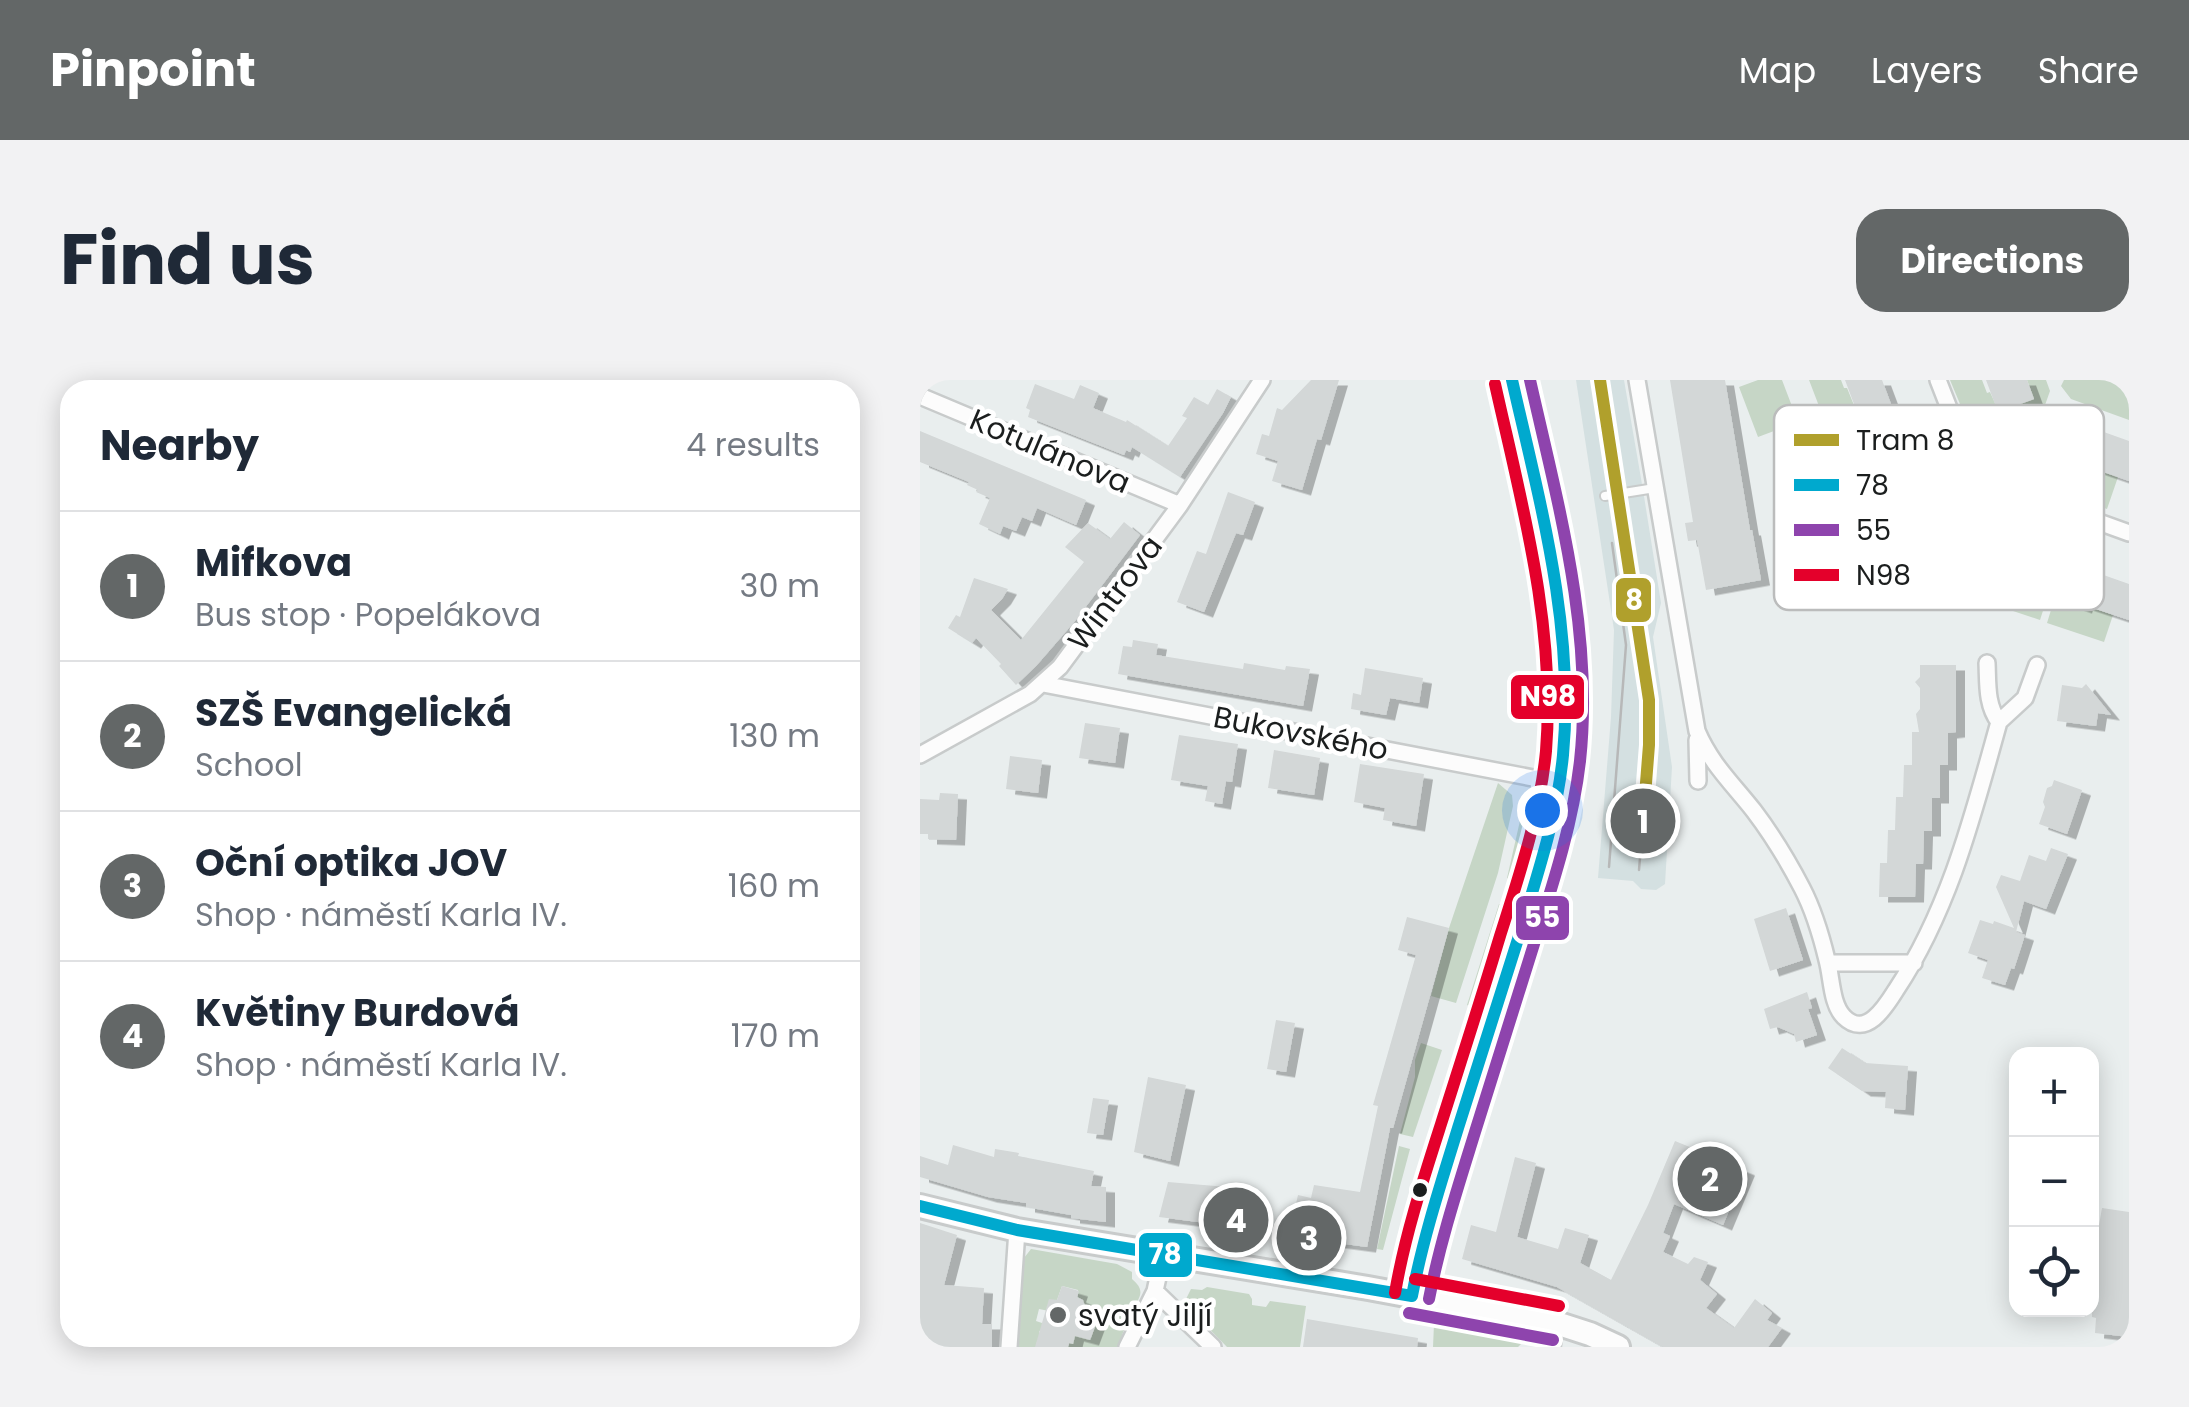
<!DOCTYPE html>
<html lang="en">
<head>
<meta charset="utf-8">
<style>
  body { margin:0; font-family:Poppins,sans-serif; background:#f2f2f3; color:#1f2937 }
  .controls { position:absolute; right:30px; bottom:30px; display:grid; overflow:hidden; border-radius:20px; box-shadow:0 5px 25px #0003 }
  .controls button { width:90px; height:90px; display:grid; place-items:center; padding:0; border:0; border-bottom:2px solid #e0e1e3; background:#fff; color:#1f2937; font:50px sans-serif }
  .you { position:absolute; left:622px; top:430px; width:35px; height:35px; margin:-25px; border:8px solid #fff; border-radius:50%; background:#1a73e8; box-shadow:0 0 0 15px #1a73e833 }
  .badge { display:grid; place-items:center; width:65px; height:65px; border-radius:50%; background:#636767; color:#fff; font-size:32px; font-weight:700 }
  .pin { position:absolute; translate:-50% -50%; border:5px solid #fff; box-shadow:0 2px 10px #0006 }
  .list { margin:0; padding:0; list-style:none }
  h2 { display:flex; justify-content:space-between; align-items:center; height:130px; margin:0; padding:0 40px; font-size:42px }
  h2 small { font-size:32px; font-weight:400; color:#747a83 }
  .list li { display:grid; grid-template-columns:65px 1fr auto; gap:30px; align-items:center; box-sizing:border-box; height:150px; padding:0 40px; border-top:2px solid #e0e1e3 }
  .list b { display:block; font-size:38px; white-space:nowrap }
  .list p { margin:0; font-size:32px; white-space:nowrap; color:#747a83 }
  .list em { font-size:32px; font-style:normal; color:#747a83 }
  .icon { flex:none; width:55px; height:55px; fill:none; stroke:currentColor; stroke-width:2; stroke-linecap:round; stroke-linejoin:round }
  .map { position:relative; flex:none; width:1209px; height:967px; overflow:hidden; border-radius:30px }
  header { display:flex; align-items:center; gap:60px; box-sizing:border-box; height:140px; padding:0 50px; background:#636767; color:#fff }
  header strong { font-size:48px }
  nav { display:flex; gap:55px; margin-inline-start:auto; font-size:35px }
  .intro { display:flex; align-items:center; justify-content:space-between; box-sizing:border-box; height:240px; padding:0 60px }
  h1 { margin:0; font-size:70px }
  .button { padding:25px 45px; border-radius:30px; background:#636767; color:#fff; font-size:35px; font-weight:700 }
  main { display:flex; gap:60px; padding:0 60px }
  aside { flex:1; background:#fff; border-radius:30px; box-shadow:0 5px 25px #0003 }
  .map>svg:first-child { display:block }
</style>
</head>
<body>
<header>
<strong>Pinpoint</strong>
<nav><a>Map</a><a>Layers</a><a>Share</a></nav>
</header>
<div class="intro"><h1>Find us</h1><a class="button">Directions</a></div>
<main>
<aside>
<h2>Nearby<small>4 results</small></h2>
<ul class="list">
<li><span class="badge">1</span><div><b>Mifkova</b><p>Bus stop · Popelákova</p></div><em>30 m</em></li>
<li><span class="badge">2</span><div><b>SZŠ Evangelická</b><p>School</p></div><em>130 m</em></li>
<li><span class="badge">3</span><div><b>Oční optika JOV</b><p>Shop · náměstí Karla IV.</p></div><em>160 m</em></li>
<li><span class="badge">4</span><div><b>Květiny Burdová</b><p>Shop · náměstí Karla IV.</p></div><em>170 m</em></li>
</ul>
</aside>
<div class="map">
<svg width="1209" height="967" viewBox="0 0 1209 967">
  <defs>
    <filter id="shadow"><feDropShadow dx="9" dy="5.5" stdDeviation="0" flood-color="#0004"/></filter>
  </defs>
  <rect width="100%" height="100%" fill="#e9eeee"/>
  <path fill="#d4e0e1" d="M656,0H704L723,110L741,223L733,257L752,387L745,504L736,510L721,509L713,501L678,498L691,337L694,250Z"/>
  <path fill="#c6d6c6" d="M838,0H862L878,42L838,57L819,7Z
    M889,0H921L924,8H927L938,35L907,47Z
    M1030,0H1062L1067,13L1070,12L1079,32L1114,19L1107,0H1126L1130,11L1103,87L1098,96L1062,66L1053,55Z
    M1144,0H1209V40L1151,19L1141,6Z
    M1142,24L1172,35L1168,46L1138,36L1126,72L1134,75L1123,106L1105,100L1132,31Z
    M1146,83L1167,91L1169,87L1198,97L1187,129L1178,126L1179,121L1159,114L1157,118L1130,109L1137,91L1142,92Z
    M1078,199L1100,206L1101,203L1129,212L1120,240L1063,221L1068,207L1074,209Z
    M1141,220L1162,228L1164,225L1193,235L1184,262L1127,243L1131,230L1137,231Z
    M578,403L592,415L593,426L578,493L536,623L511,616L529,548Z
    M604,423C616,449 602,478 595,504L587,498Z
    M588,523L555,628L547,625L579,524Z
    M501,663L522,670L493,757L480,754L495,697V680Z
    M479,766L490,769L463,870L457,869Z
    M111,869L197,884L212,892V899C229,913 216,920 210,935C205,945 202,956 198,967H148L152,955L171,958L175,946L157,939L158,910L142,906L137,920H132L129,931L119,929L116,941L125,944L119,952L121,955L116,964L118,967H97L104,878Z
    M287,907L329,914L332,919V925L346,927L350,921L386,926L380,967H307L264,923L271,909L282,910Z
    M518,938L596,952L602,955L608,962H603L598,967H513L514,944Z"/>
  <path fill="#d3d7d7" filter="url(#shadow)" d="M391,0H419L401,60L397,59L382,110L352,101L358,81L336,74L342,54L349,56L357,28L362,30Z
    M750,0H805L830,150H832L841,200L786,210L777,160L768,161L765,143L773,142Z
    M925,0H962L1015,142L983,154L975,133L972,135L963,113L967,112L951,70L948,71L939,49L943,48Z
    M1066,0H1107L1114,19L1078,32Z
    M115,4L154,19L160,5L179,13L173,28L206,42L207,40L248,66L267,38L262,36L274,17L288,25L297,9L311,17L303,33L260,97L212,67L210,72L206,70L204,75L108,37L110,30L106,28Z
    M1139,36L1209,61V101L1169,87L1168,91L1146,83L1147,80L1126,72Z
    M0,51L166,120L156,145L117,128L112,141L102,137L96,151L83,146L80,154L59,144L70,118L56,112L58,110L47,105L49,102L0,82Z
    M308,112L335,122L323,155L316,153L284,232L257,222L277,171L286,174Z
    M204,142L220,155L155,241L116,286L96,305L79,286L81,284L56,258L52,263L28,248L36,235L40,237L54,198L88,209L82,219L71,230L101,260L164,182L145,167L168,143L190,159Z
    M1070,155L1209,204V240L1164,225L1163,228L1141,220L1142,217L1101,203L1100,206L1078,199L1079,195L1058,188Z
    M213,260L238,264L236,275L323,289L324,283L365,290L366,286L390,289L383,326L198,294L203,266L212,267Z
    M1000,285H1036V352L1028,353V385H1020V418H1012V451H1004L1003,484H996L995,517H959L960,483H967L968,450H975L976,417H983L984,385H992V352H999L996,334L1000,329V308L995,302L1000,297Z
    M445,288L503,298L499,323L470,318L466,335L431,329L433,313L441,315Z
    M1166,304L1191,335L1178,333L1176,346L1137,341L1142,305L1162,308Z
    M165,343L200,348L195,383L159,378Z
    M259,355L318,364L312,402L306,401L302,424L285,421L288,406L251,400Z
    M354,370L400,378L394,415L348,408Z
    M90,376L122,380L118,413L86,409Z
    M440,384L504,394L496,446L463,440L465,428L434,422Z
    M1134,400L1162,410L1147,454L1119,444L1125,427L1123,422L1127,408L1132,406Z
    M20,413L38,414L36,460L8,459V454H0V419L19,420Z
    M1131,468L1148,474L1126,529L1104,521L1096,552L1105,555L1094,589L1091,588L1085,605L1062,598L1068,580L1048,573L1060,540L1073,544L1074,541L1094,548L1076,507L1081,495L1100,501L1109,475L1126,481Z
    M866,528L883,580L850,591L834,539Z
    M487,537L529,548L473,748H470L447,867L381,858V856L369,854L378,815L391,818L394,805L440,812L458,726L453,725L496,575L478,570Z
    M887,612L892,628L888,629L897,655L876,662L874,654L858,647L850,649L844,629Z
    M356,640L375,643L366,692L347,689Z
    M922,668L945,683L988,686L985,730L965,728L966,712L942,711L908,688Z
    M228,697L266,705L250,781L214,772Z
    M173,718L189,720L183,755L167,753Z
    M755,761L826,790L803,845L754,824L743,853L750,856L743,872L768,884L774,877L788,882L780,900L797,914L786,928L814,948L835,919L852,933L847,940L862,948L848,967H743L637,907L542,879L551,845L576,852L595,777L616,783L597,857L638,869L645,848L669,855L660,883L691,900L728,825Z
    M33,765L74,777L75,769L99,773L98,776L174,791L171,806L186,807V842L151,838V835L106,827V823L68,817L0,797V776L28,785Z
    M248,802L319,808L318,813L332,816L325,848L239,837Z
    M1182,828L1209,832V957L1175,953L1176,938L1172,937V885Z
    M0,843L37,855L24,905L64,908L62,944H72V967H16L0,963Z
    M142,906L159,911L157,917L163,920L165,926L159,939L176,944L170,960L155,956L153,964L149,963L148,967H115L129,919L137,920Z
    M387,939L498,958L497,967H383Z"/>
  <g fill="none" stroke-linecap="round" stroke-linejoin="round">
    <g stroke="#c8cbcb" stroke-width="12">
      <path id="lane" d="M685,116L735,108"/>
    </g>
    <g stroke="#c8cbcb" stroke-width="20">
      <path id="street" d="M717,0L777,351C791,384 812,403 834,431C853,456 868,481 882,508C894,531 901,555 907,580C912,598 911,624 924,637C946,659 966,626 976,610C1030,528 1053,435 1079,342
        M1018,0L1041,59L1064,93L1082,107L1209,153
        M0,16L260,125
        M1067,283C1068,303 1066,325 1079,342L1105,318L1117,285
        M123,304L639,403
        M777,360L778,401
        M0,375L110,314L140,287L260,125L342,0
        M909,583H994
        M235,911L293,967
        M89,967L97,850
        M207,967L235,911L243,874
        M632,967L636,943"/>
    </g>
    <g stroke="#c8cbcb" stroke-width="28">
      <path id="secondary" d="M0,826L97,850L448,908L636,943L670,954L698,967
        M492,916C501,861 519,808 536,755C558,685 580,615 602,545C619,490 637,432 643,375C656,249 619,122 592,0"/>
    </g>
    <use href="#lane" stroke="#fcfcfc" stroke-width="8"/>
    <use href="#street" stroke="#fcfcfc" stroke-width="15"/>
    <use href="#secondary" stroke="#fcfcfc" stroke-width="22"/>
    <path stroke="#b7b8b8" stroke-width="2.5" d="M689,487L706,265L692,163
      M719,490L723,441"/>
    <g stroke="#fff" stroke-width="20">
      <path id="bus-1" d="M0,826L97,850L492,916
        M492,916C503,858 521,803 538,748C558,685 578,622 598,559C616,499 637,438 643,375C655,248 620,123 592,0"/>
    </g>
    <g stroke="#fff" stroke-width="20">
      <path id="bus-2" d="M509,919C520,862 538,807 555,752C575,689 595,626 614,564C633,504 653,443 660,381C674,252 638,124 610,0
        M489,933L633,960"/>
    </g>
    <g stroke="#fff" stroke-width="20">
      <path id="bus-3" d="M495,899L639,926
        M475,913C485,855 503,800 521,744C541,681 561,619 580,556C599,496 620,434 626,371C636,246 602,125 575,4"/>
    </g>
    <use href="#bus-1" stroke="#00a9ce" stroke-width="12"/>
    <use href="#bus-2" stroke="#8e44ad" stroke-width="12"/>
    <use href="#bus-3" stroke="#e4002b" stroke-width="12"/>
    <g stroke="#fff" stroke-width="20">
      <path id="tram-1" d="M680,0L729,320V365L723,441"/>
    </g>
    <use href="#tram-1" stroke="#b0a02c" stroke-width="12"/>
  </g>
  <circle fill="#1b1e1e" stroke="#fff" stroke-width="4" cx="500" cy="810" r="9"/>
  <circle fill="#636767" stroke="#fff" stroke-width="4" cx="138" cy="935" r="10"/>
  <g text-anchor="middle" dominant-baseline="central" stroke-width="9" stroke-linejoin="round" paint-order="stroke">
    <g font-size="30" fill="#1b1e1e" stroke="#fff">
      <text transform="translate(130 71) rotate(23)">Kotulánova</text>
      <text transform="translate(195 213) rotate(-53)">Wintrova</text>
      <text transform="translate(381 353) rotate(11)">Bukovského</text>
    </g>
    <g font-size="30" fill="#1b1e1e" stroke="#fff" text-anchor="start">
      <text x="158" y="935">svatý Jiljí</text>
    </g>
  </g>
  <rect x="854" y="25" width="330" height="205" rx="15" fill="#fff" stroke="#bbbcbc" stroke-width="2.5"/>
  <rect x="874" y="54" width="45" height="12" fill="#b0a02c"/>
  <rect x="874" y="99" width="45" height="12" fill="#00a9ce"/>
  <rect x="874" y="144" width="45" height="12" fill="#8e44ad"/>
  <rect x="874" y="189" width="45" height="12" fill="#e4002b"/>
  <g font-size="28" fill="#1b1e1e">
    <text x="936" y="70">Tram 8</text>
    <text x="936" y="115">78</text>
    <text x="936" y="160">55</text>
    <text x="936" y="205">N98</text>
  </g>
  <g stroke="#fff" stroke-width="4">
    <rect x="694" y="196" width="39" height="48" rx="10" fill="#b0a02c"/>
    <rect x="589" y="293" width="77" height="48" rx="10" fill="#e4002b"/>
    <rect x="594" y="514" width="57" height="48" rx="10" fill="#8e44ad"/>
    <rect x="217" y="851" width="57" height="48" rx="10" fill="#00a9ce"/>
  </g>
  <g font-size="28" text-anchor="middle" font-weight="bold" fill="#fff">
    <text x="714" y="230">8</text>
    <text x="628" y="326">N98</text>
    <text x="622" y="547">55</text>
    <text x="245" y="884">78</text>
  </g>
</svg>
<div class="controls">
<button>+</button>
<button>−</button>
<button><svg class="icon" aria-label="locate" viewBox="0 0 24 24"><circle cx="12" cy="12" r="6"/><path d="M12 2v4M12 18v4M2 12h4M18 12h4"/></svg></button>
</div>
<div class="you"></div>
<div class="pin badge" style="left:723px;top:441px">1</div>
<div class="pin badge" style="left:790px;top:799px">2</div>
<div class="pin badge" style="left:389px;top:858px">3</div>
<div class="pin badge" style="left:316px;top:840px">4</div>
</div>
</main>
</body>
</html>
